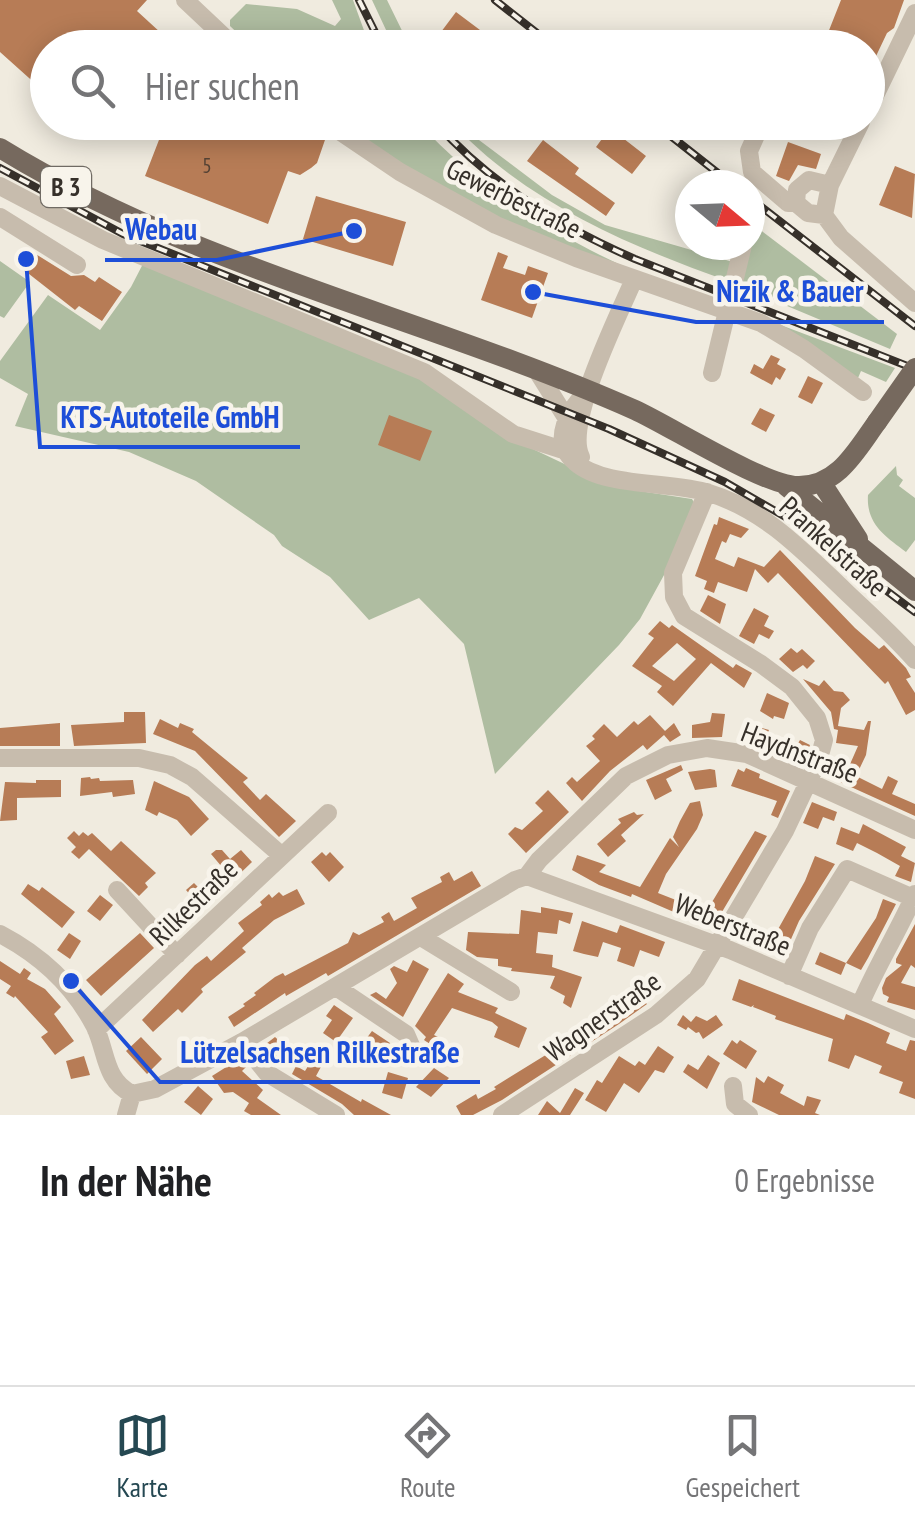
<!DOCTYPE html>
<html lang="de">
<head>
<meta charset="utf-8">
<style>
  body { margin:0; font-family:"PT Sans Narrow",sans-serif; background:#f6f6f6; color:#202124 }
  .compass { position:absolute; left:675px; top:170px; width:90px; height:90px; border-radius:50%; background:#fff; box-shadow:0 5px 25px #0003; rotate:109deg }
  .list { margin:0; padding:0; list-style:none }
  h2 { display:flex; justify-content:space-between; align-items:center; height:130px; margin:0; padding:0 40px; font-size:42px }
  h2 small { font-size:32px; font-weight:400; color:#757577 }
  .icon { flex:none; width:55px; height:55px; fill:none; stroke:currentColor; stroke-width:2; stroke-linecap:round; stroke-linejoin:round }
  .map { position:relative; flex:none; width:915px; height:1115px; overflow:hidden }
  .search { position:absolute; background:#fff; box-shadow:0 5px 25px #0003; left:30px; right:30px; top:30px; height:110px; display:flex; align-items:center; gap:25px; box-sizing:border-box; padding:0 35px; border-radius:55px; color:#757577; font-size:38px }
  .sheet { height:270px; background:#fff }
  nav { display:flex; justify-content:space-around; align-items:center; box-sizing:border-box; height:140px; border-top:2px solid #e0e0e0; background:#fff; font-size:28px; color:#757577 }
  nav a { display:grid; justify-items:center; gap:5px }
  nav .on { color:#254852 }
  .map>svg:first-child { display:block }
</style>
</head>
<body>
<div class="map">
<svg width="915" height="1115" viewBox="0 0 915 1115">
  <rect width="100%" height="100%" fill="#f0ebdf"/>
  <path fill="#afbda1" d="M332,0H353L370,47H252L230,26V20L246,4L297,9L335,26L341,19Z
    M372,0H387L410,47H394Z
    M337,123H419C477,187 549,232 627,268L624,272L467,204Z
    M452,123H462L471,134L552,195L605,225L733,262L728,281C627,245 526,202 452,123Z
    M750,222L897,334L890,349L737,285L752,239Z
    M146,258L408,370L516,441L613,487L692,499L699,511L640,619L619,645L495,774L464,644L419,598L369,620L330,577L282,546L274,535L196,481L129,452L15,426L28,394L0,378V361L48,295L100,330L131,287Z
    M0,261L30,282L4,318L0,316Z
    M762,318L895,368L886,382L861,371L858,378Z
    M896,466L897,475L903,480L899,486L915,498V540L906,552C885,536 866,524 868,495Z"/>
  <path fill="#b77c56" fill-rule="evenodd" d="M0,0H147L137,11L161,33L149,48H48V95L0,52Z
    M841,0H904L894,28L887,33L868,73V48H822Z
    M456,12L504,48H462L441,32Z
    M190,122H223L233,126L235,122H313L326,137L317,163L311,168L300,175L288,171L268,224L145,176L164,127L184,136Z
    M610,128L646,156L632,174L596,147Z
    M543,140L579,168L575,174L615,203L606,216L527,161Z
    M788,142L821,154L816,169L798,165L789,181L776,176Z
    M895,166L915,174L912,218L879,205Z
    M316,196L406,222L393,266L303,239Z
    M26,248L71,276L84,275L95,282L99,277L122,292L102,321L79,306L75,310L15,263Z
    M498,252L508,256L503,268L525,275L528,266L548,273L532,318L481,300Z
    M771,355L780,359L777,364L786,369L780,380L776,377L772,385L750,373L754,364L763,369Z
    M808,376L823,383L812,404L798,397Z
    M760,408L775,415L766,432L751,424Z
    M389,415L432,431L420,461L378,445Z
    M719,517L749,529L741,538L730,534L726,543L722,541L715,559L734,567L738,557L764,567L780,550L855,628L879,649L884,645L906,668L911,677L906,679L915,693V710L906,715L888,681L885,684L778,573L768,583L755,569L747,592L718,582L714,593L704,589L707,581L695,576L714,524L717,525Z
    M708,595L726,604L720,624L700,611Z
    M754,608L769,616L764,626L774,631L769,639L759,634L754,644L739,636Z
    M660,621L669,628L672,625L733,668L736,664L752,673L744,688L711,663L673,706L657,692L662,686L632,666L654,638L648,634ZM677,643L696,659L674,681L652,666Z
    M791,648L797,653L802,649L815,661L807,669L803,665L793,672L779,659Z
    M803,679L819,686L824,680L834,691L843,692L850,700L841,708L838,726L864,730L868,721H871L866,755L856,776L882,789L888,776L898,781L892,794L915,804V816L829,777L834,766L847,771L858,746L836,743L838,730L834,729L831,712Z
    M767,693L789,703L784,719L774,716L773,719L760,711Z
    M124,712H145L146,743L74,746L71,725L124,722Z
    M712,713L725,714L722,737L692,738V725L710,722Z
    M650,715L665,731L674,723L681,735L670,742L664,735L647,750L643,745L610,771L582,801L566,783L572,777L577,782L600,761L586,746L595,739L592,736L604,724L617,737L634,721L638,725Z
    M160,719L178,728L180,723L194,729L192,732L248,778L243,782L260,800L266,794L296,821L279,837L195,751L153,734Z
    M60,723V746H0V728Z
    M749,724L769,730L766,737L794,750L800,740L810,745L805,759L797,763L743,740Z
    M681,765L683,770L666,779L672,791L655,800L646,780Z
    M746,768L760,774L759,778L790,791L778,818L771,815L777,801L731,786L738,769L744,772Z
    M710,769L715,770L717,787L695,790L688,772Z
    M90,777L91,779L99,778L100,781L133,780L135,794L113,797L112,792L80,796L81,778Z
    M36,780H61V797L17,798V820L0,821L5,782L36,783Z
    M154,781L189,797L209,819L191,836L177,820L159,812L157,816L145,810Z
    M548,790L569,812L526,853L508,834L515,827L522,830L543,811L535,803Z
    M700,801L703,815L697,829L666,874L658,893L709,913L704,925L632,894L631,897L599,885L572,870L577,855L606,865L599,872L640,887L670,838L679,847L673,837L680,821L690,803Z
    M812,802L837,812L834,821L823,817L818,829L803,823Z
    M634,812L637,815L644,814L621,835L626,841L608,857L597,844L621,823L618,819Z
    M863,824L906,847L901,856L915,863L911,882L895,876L900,866L877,853L857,843L853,851L836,844L841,827L859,834Z
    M74,831L79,836L83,832L88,836L92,833L111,851L121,841L156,873L145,883L148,887L139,896L89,849L79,859L71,852L76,847L67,838Z
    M755,831L767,836L719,917L706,912Z
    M216,850H222L230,859L241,850L252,862L177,934L166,922L193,898L186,890L194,883L199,888L222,867L211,854Z
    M322,852L326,856L330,852L344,867L329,882L311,862Z
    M815,856L835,864L799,921L788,946L777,944L774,953L736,938L742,927L772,940L805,881Z
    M472,871L481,886L328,976L326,973L286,996L285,993L234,1027L228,1017L245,1006L243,1004L256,995L254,993L275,977L283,973L285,976L348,943L353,932L359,935L384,922L381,917L389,912L394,921L417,908L411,898L442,882L440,877L449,872L454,881Z
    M28,884L39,891L42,887L75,912L62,928L21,894Z
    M297,889L305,904L274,920L242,948L246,952L201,989L203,992L182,1013L178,1009L153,1032L142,1020L195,965L207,956L211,961L244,931L238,923L262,905L260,902L269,894L272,898L279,892L283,896Z
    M100,895L113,905L100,921L87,911Z
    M883,899L896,904L868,958L861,970L846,963L876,918Z
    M541,907L573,913L570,924L559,920L557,934L538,932L536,953L553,955L552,967L582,977L571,1008L563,1003L565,996L550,988L555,976L511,971L512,968L498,966V959L477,957L466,950L468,932L519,934L521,910L541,913Z
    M582,921L617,933L620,925L665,942L659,957L640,950L634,967L617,961L621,948L603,942L598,957L584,954L573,951Z
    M915,924V968L911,965L901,983L915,987V1010L887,1002L889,997L883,994L882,988L886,978L902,965L896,963V959Z
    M69,933L81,941L70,959L57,950Z
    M140,933L154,948L101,996L86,980Z
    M820,952L846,963L841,975L815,964Z
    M413,960L429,969L403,1017L370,995L376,992L386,999L397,983L390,969L394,966L407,972Z
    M0,961L20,974L24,968L31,973L27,979L45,989L61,1007L54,1014L74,1041L55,1055L41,1037L48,1032L15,996L14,998L6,993L11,986L0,979Z
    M448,973L464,984L458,992L498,1008L495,1013L527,1028L519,1048L494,1037L498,1027L492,1022L452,1008L434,1035L438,1037L433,1046L424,1040L426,1037L415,1026Z
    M739,979L844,1020L846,1014L868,1023L890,1033L886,1043L906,1051L910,1040L915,1041V1099L899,1093L903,1082L879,1073L882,1066L855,1055L849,1069L828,1061L833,1039L775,1019L776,1016L753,1007L754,1005L751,1007L732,1000Z
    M639,993L647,1004L619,1024L502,1100L473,1115H461L456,1106L476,1094L478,1099L496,1089L494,1087L557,1048L553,1043L561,1038L564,1041L618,1003L620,1006Z
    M334,1005L353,1018L336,1042L323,1033L332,1020L326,1016Z
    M683,1015L691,1022L696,1016L707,1021L716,1015L723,1025L703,1039L699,1032L696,1033L688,1027L686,1030L677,1025Z
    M372,1031L390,1043L387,1048L396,1054L395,1060L385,1065L379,1060L381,1056L363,1043Z
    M141,1037L162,1059L147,1074L126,1051Z
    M275,1037L290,1051L277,1064L262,1047Z
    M732,1040L737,1044L740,1040L757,1051L746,1069L723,1054Z
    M658,1046L674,1057L664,1073L655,1070L639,1093L624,1083L606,1112L585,1100L597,1080L602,1083L619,1056L635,1066L639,1061L645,1065Z
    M708,1055L720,1063L707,1089L683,1072L688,1064L698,1070Z
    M84,1056L90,1075L71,1079L66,1061Z
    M239,1059L246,1067L242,1071L263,1090L257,1098L281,1115H251L244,1111L249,1103L233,1092L224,1093L212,1076Z
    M312,1060L322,1065L316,1076L361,1102L362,1099L391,1115H354L342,1104L292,1074L296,1066L305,1071Z
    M434,1068L449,1078L431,1097L416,1087Z
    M388,1072L408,1078L402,1099L382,1093Z
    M768,1076L784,1085L780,1093L804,1106L807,1096L821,1100L815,1113L820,1115H779L752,1102L756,1077L764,1083Z
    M198,1086L213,1099L201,1115L184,1102Z
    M575,1088L584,1093L570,1115H538L547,1101L560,1113Z"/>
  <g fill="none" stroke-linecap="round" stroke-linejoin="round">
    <path stroke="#c7bcad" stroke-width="18" d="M185,0L236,48
      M868,110L915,13
      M326,122L400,172L496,225L576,258L761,323L804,349L863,392
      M762,122L749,151L752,172L788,203H796
      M861,122L830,185L824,215L841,238L915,303
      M0,186L103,240L424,372L513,434L566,451L577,449
      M824,215L808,213L796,203L797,190L809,180L830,185
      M0,217L77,265
      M537,371L567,419
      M712,373L743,245
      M588,390C570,408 549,440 575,462C604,488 671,481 709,493C765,510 803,551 844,590C868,613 893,635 915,660
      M581,457C564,423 619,315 634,279
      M0,758H139L170,765L192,777L281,855
      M527,876L539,860L626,776L668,755L707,748L747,754L915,830
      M527,876L730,950L915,1029
      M117,890L177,955
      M0,934C40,955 74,986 95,1027C107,1052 104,1080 132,1094
      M421,937L511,992
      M789,976L810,928L847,869L913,898
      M336,987L406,1034L412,1048
      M860,1005C876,967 898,932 915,894
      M96,1030L328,813
      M242,1042L267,1073L336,1115
      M733,1086L735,1104L749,1115
      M132,1094L155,1089L242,1042L515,880L527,876
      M126,1115L132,1094
      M502,1115L656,1015L697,979L785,831L819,759L824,740L817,718L792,687L761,664L684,616L674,597L673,573L707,492"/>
    <path stroke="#76695e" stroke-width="20" d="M0,148C197,269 425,317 635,410C672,427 766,487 799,486C838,486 856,451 877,422
      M821,482L858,539
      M786,486L915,591"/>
    <g stroke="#36302a" stroke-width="8">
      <path id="rail" d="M359,0L383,48
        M495,0L556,48
        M435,122C489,183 561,227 635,259L915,369
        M653,122L733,185
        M0,168L123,234L609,429L725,482L796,523L915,612
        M750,198L915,326"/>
    </g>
    <use href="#rail" stroke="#f8f4eb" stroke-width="4" stroke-dasharray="11" stroke-linecap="butt"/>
    <path stroke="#76695e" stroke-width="20" d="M877,422L915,368"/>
  </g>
  <g text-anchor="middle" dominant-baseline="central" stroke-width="9" stroke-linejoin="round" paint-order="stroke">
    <g font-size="22" fill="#564335">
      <text x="207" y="165">5</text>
    </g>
    <rect fill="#f8f4eb" stroke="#706b64" stroke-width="2.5" x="41" y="167" width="50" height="40" rx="8"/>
    <g font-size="25" font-weight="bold" fill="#36302a">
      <text x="66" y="187">B 3</text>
    </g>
    <g font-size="28" fill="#36302a" stroke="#f8f4eb">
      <text transform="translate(514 198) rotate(26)">Gewerbestraße</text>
      <text transform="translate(834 546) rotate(42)">Prankelstraße</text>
      <text transform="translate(800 752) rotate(21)">Haydnstraße</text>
      <text transform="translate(193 902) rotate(-44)">Rilkestraße</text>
      <text transform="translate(733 924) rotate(22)">Weberstraße</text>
      <text transform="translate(602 1016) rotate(-35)">Wagnerstraße</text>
    </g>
  </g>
  <path fill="none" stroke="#1d4ed8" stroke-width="4" d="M354 231L217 260H105M533 292L696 322H884M26 259L40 447H300M71 981L160 1082H480"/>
  <g fill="#1d4ed8" stroke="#f8f4eb" stroke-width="4">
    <circle cx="354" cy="231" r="10"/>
    <circle cx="533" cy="292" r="10"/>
    <circle cx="26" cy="259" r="10"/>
    <circle cx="71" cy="981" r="10"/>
  </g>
  <g font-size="30" text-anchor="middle" font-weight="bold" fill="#1d4ed8" stroke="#f8f4eb" stroke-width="9" stroke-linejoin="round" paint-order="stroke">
    <text x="161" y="240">Webau</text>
    <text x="790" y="302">Nizik &amp; Bauer</text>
    <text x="170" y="428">KTS-Autoteile GmbH</text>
    <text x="320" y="1063">Lützelsachsen Rilkestraße</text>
  </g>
</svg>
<svg class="compass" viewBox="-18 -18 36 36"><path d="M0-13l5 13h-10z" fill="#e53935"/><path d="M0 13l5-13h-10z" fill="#757577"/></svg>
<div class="search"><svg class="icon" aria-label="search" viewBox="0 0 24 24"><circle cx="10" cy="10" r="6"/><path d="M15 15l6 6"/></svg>Hier suchen</div>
</div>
<section class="sheet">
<h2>In der Nähe<small>0 Ergebnisse</small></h2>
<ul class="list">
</ul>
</section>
<nav>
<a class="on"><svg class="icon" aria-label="map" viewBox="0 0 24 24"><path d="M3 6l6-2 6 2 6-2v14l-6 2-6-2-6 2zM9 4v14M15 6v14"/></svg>Karte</a>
<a><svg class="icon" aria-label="directions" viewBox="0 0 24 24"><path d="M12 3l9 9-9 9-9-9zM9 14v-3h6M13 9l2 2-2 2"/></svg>Route</a>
<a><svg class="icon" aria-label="saved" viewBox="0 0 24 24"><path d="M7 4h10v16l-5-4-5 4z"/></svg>Gespeichert</a>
</nav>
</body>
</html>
